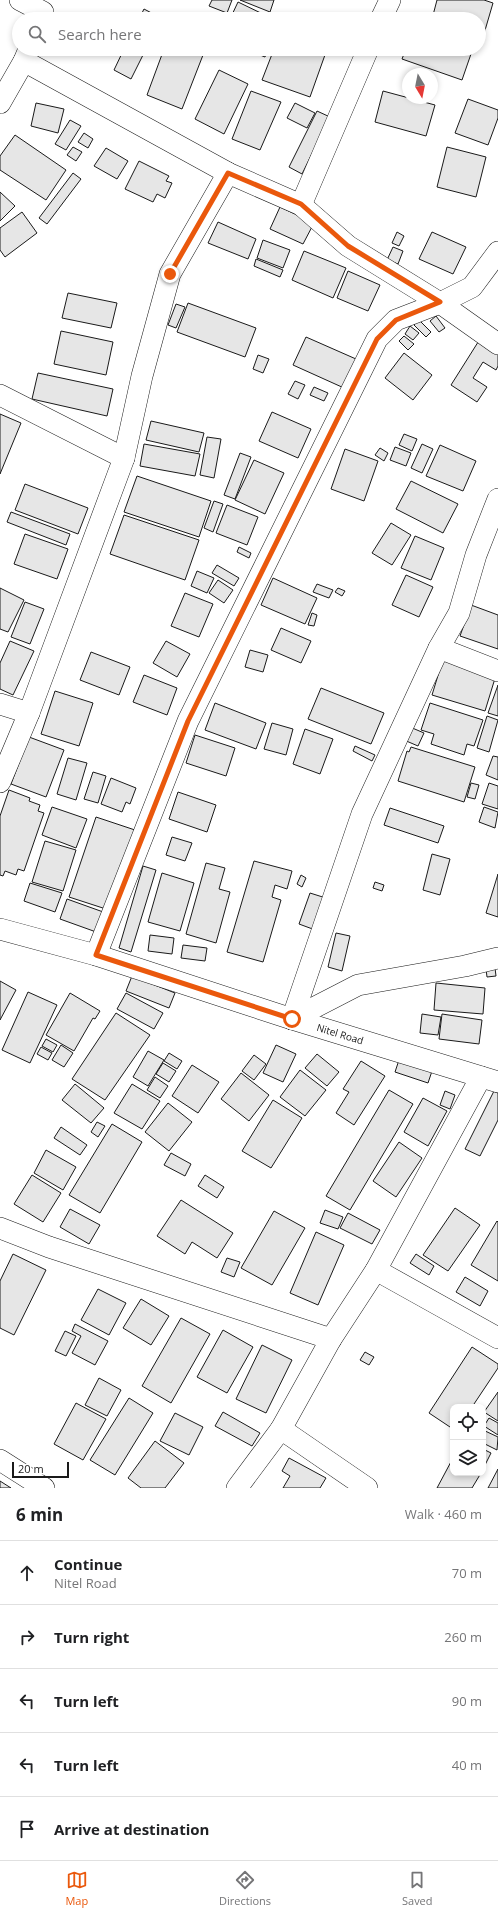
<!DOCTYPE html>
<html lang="en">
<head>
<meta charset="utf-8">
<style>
  body { margin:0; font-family:"Open Sans",sans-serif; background:#f2f2f2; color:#202124 }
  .controls { position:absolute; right:12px; bottom:12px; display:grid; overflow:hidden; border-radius:8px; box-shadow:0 2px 6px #0003 }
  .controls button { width:36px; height:36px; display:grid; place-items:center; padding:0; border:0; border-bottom:1px solid #e0e0e0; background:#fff; color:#202124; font:20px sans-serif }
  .compass { position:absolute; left:402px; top:68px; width:36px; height:36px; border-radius:50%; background:#fff; box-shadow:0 2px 6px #0003; rotate:170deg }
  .scale { position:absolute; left:12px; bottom:10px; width:57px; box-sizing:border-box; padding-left:4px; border:2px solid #1a1a1a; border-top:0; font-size:11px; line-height:14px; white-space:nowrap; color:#1a1a1a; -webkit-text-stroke:3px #fff; paint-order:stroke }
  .stop { position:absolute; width:12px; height:12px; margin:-9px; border:3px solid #ea580c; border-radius:50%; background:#fff }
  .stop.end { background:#ea580c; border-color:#fff; box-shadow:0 1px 4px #0008 }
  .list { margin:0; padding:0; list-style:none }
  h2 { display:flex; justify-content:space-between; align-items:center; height:52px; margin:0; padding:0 16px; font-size:17px }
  h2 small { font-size:13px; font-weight:400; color:#757577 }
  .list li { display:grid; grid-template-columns:26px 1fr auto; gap:12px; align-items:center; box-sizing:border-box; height:64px; padding:0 16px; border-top:1px solid #e0e0e0 }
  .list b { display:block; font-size:15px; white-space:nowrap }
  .list p { margin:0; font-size:13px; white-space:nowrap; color:#757577 }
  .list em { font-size:13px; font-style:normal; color:#757577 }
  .icon { flex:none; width:22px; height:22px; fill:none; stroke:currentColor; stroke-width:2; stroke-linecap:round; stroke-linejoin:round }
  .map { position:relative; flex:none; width:498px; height:1488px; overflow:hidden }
  .search { position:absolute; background:#fff; box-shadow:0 2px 6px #0003; left:12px; right:12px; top:12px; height:44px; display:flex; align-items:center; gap:10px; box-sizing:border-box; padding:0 14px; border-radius:22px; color:#757577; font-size:15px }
  .sheet { height:372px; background:#fff }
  nav { display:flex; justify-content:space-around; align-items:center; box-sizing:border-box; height:56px; border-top:1px solid #e0e0e0; background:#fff; font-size:11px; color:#757577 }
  nav a { display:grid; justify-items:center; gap:2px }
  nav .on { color:#ea580c }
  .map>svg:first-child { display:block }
</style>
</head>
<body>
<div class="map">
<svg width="498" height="1488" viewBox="0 0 498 1488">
  <rect width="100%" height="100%" fill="#fff"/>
  <path fill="#e6e6e6" stroke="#1a1a1a" d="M212,0H232L227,13L209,6Z
    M240,0H274L270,12Z
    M437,0H484L493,3L481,44L479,43V19H432Z
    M238,2L267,16L265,19H230Z
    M144,9L161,18V19H139Z
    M124,49H146L131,79L114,70Z
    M164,49H187L203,55L182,109L147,95Z
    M256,49H268L265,57L255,53Z
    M274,49H318L326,52L310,97L262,80Z
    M406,49H467L472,51L462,80L402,59Z
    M219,70L248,84L224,134L195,119Z
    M251,91L281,102L260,150L232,139Z
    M383,91L435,105L426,136L375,122Z
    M468,99L498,110V118L488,145L455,133Z
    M36,103L64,109L58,133L31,126Z
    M295,103L315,113L307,128L287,118Z
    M317,111L330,117L302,174L289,167Z
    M70,120L81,126L66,150L55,144Z
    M84,133L93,139L88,148L78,142Z
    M15,135L66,170L46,200L0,170V156Z
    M73,147L82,152L76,161L67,155Z
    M447,147L486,157L476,197L437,187Z
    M106,148L128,161L117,179L94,166Z
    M139,161L169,176L166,181L172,183L165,198L157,194L153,202L125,189Z
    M73,173L81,179L47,224L39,218Z
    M0,192L15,206L0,221Z
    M280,207L314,223L303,244L270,229Z
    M22,212L37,233L5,257L0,250V228Z
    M218,222L256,239L248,259L208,243Z
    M397,232L404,236L399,246L392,243Z
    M432,232L466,247L453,274L419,259Z
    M263,240L290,250L283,268L257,258Z
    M393,247L403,251L398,264L387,260Z
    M304,251L346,268L333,298L292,280Z
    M256,259L283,270L280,277L254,266Z
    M348,271L380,285L368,311L337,298Z
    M68,293L117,303L111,328L62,318Z
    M188,303L256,328L245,357L177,332Z
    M176,304L185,307L176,328L168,325Z
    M436,316L445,328L439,332L430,321Z
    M419,320L431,332L426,337L414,325Z
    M410,326L419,333L413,340L405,334Z
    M61,331L113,342L106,375L54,364Z
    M404,336L414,344L408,350L399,341Z
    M306,337L356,359L344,388L293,365Z
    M480,339L498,350V366L496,370L483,362L473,378L487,387L477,402L451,385Z
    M404,353L432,375L413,400L385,378Z
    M258,355L269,359L263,373L253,369Z
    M38,373L113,389L107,416L32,399Z
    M295,381L305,385L298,399L288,394Z
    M314,387L328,393L324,401L310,395Z
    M272,412L311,429L298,458L259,441Z
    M0,414L21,423L0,474Z
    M151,421L204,433L199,452L146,440Z
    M404,434L417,439L412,451L399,445Z
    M207,437L221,439L214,478L200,475Z
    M144,444L200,454L195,476L140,466Z
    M422,444L433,449L422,473L411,468Z
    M440,445L476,461L463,491L426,476Z
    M395,447L411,453L406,466L390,460Z
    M380,448L388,453L384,461L375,455Z
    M345,449L378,461L364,501L331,489Z
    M240,453L251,457L235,499L224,495Z
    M254,460L284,473L265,514L235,500Z
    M137,476L211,501L199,537L124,512Z
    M411,481L458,504L443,533L396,509Z
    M25,484L88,508L78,534L15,510Z
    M214,501L223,504L213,532L204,528Z
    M227,505L258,517L247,545L216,533Z
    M11,512L70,534L66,545L7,522Z
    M124,515L199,540L185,580L110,554Z
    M391,523L411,535L392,565L372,553Z
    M25,534L68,549L57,579L14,564Z
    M415,536L444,548L431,580L401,568Z
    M239,547L251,553L249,558L237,552Z
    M217,565L239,578L234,586L212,573Z
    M197,571L214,578L207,593L191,586Z
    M406,575L433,587L419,617L392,605Z
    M273,578L317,598L305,624L261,605Z
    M218,580L233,590L224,603L209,593Z
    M317,584L333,590L329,598L313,592Z
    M0,588L24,600L8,632L0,629Z
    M338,588L345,591L342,596L335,592Z
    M185,593L213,604L199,637L171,626Z
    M25,602L44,609L30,644L11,637Z
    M471,605L498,615V649L460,636Z
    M312,613L317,615L314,626L308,625Z
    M281,628L311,641L301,663L271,650Z
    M10,641L34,651L13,695L0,689V663Z
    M166,641L190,654L177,677L153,663Z
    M250,650L268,655L263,672L245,667Z
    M91,652L130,667L119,695L80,680Z
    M443,659L496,675L485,711L432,695Z
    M144,675L177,688L167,715L133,702Z
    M498,685V716L488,713Z
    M321,688L384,713L371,744L308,719Z
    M55,691L93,703L79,746L41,734Z
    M215,703L266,723L256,749L205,730Z
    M430,703L483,720L474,746L467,744L464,755L431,744L434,734L421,730Z
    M487,716L498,720L489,752L477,748Z
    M272,723L293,729L286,755L264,749Z
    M410,727L424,733L418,746L404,740Z
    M305,729L333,739L320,774L293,764Z
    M195,735L235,748L226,776L186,763Z
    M29,737L64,750L46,797L11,784Z
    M355,746L375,755L372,761L353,751Z
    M411,747L475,767L464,802L398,781L407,751L409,752Z
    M493,756L498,757V780L486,775Z
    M68,758L87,763L76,800L57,794Z
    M93,772L106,776L98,803L84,799Z
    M111,778L136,788L130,804L126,802L122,812L101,804Z
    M471,783L479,785L475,799L467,797Z
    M489,783L498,786V809L482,804Z
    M9,790L30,798L29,801L40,805L38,811L44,813L24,871L18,869L16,875L5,871L3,876L0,875V816Z
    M178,792L216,805L207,832L169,819Z
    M52,807L87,819L76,848L42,835Z
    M484,807L498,812L495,828L479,822Z
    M390,808L444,826L438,843L384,825Z
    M96,817L135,830L109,910L69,897Z
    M172,837L192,843L185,861L166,855Z
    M45,841L76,850L63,891L32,882Z
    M432,854L450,859L440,895L423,890Z
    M254,861L292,871L287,889L275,885L272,897L281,900L263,962L227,952Z
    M206,863L225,868L219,889L230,892L216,943L186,934Z
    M143,866L156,870L131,952L119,948Z
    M162,873L194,883L180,931L148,922Z
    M498,874V917L486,913Z
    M301,875L306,878L302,887L297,884Z
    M375,882L384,885L382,891L373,888Z
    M30,883L62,893L55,912L24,901Z
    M310,893L329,899L318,931L299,924Z
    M67,899L106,913L99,933L60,919Z
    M336,933L350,936L342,971L328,967Z
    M150,935L174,938L172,954L148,951Z
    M183,945L207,948L205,961L181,958Z
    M495,968L496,976L487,977L486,969Z
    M132,976L175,993L169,1008L126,991Z
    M0,981L16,990L0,1020Z
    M436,983L485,988L483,1014L434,1010Z
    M28,992L57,1005L30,1063L2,1050Z
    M70,993L100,1011L95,1019L93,1018L74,1051L46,1035Z
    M126,993L163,1013L154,1029L117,1009Z
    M116,1013L150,1035L105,1100L72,1079Z
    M422,1014L441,1017L438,1035L420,1033Z
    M442,1014L482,1020L479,1044L439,1039Z
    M46,1039L57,1045L53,1052L42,1046Z
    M61,1045L73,1053L64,1067L52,1060Z
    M276,1045L296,1054L283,1082L263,1073Z
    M41,1047L52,1053L48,1060L37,1054Z
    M148,1051L164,1060L148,1086L133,1077Z
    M169,1053L182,1061L177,1069L164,1061Z
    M317,1054L339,1072L327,1086L305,1068Z
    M254,1055L266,1064L254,1080L242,1071Z
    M400,1057L433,1068L428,1083L395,1072Z
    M361,1061L385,1076L354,1125L336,1113L349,1092L343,1089Z
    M163,1063L176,1071L169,1082L156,1074Z
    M192,1065L219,1082L198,1113L172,1096Z
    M300,1070L326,1090L305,1116L280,1097Z
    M241,1073L269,1095L249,1121L221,1099Z
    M155,1077L168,1086L160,1098L147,1090Z
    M75,1084L104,1108L91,1123L62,1100Z
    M132,1084L160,1101L142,1129L114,1113Z
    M389,1090L413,1104L350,1210L326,1196Z
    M445,1091L455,1095L450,1109L440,1105Z
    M494,1091L498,1093V1120L480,1156L465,1149Z
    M423,1098L447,1111L428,1146L404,1132Z
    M273,1100L302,1118L271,1168L242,1151Z
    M168,1103L192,1122L169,1151L145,1132Z
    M97,1122L105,1126L98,1137L91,1132Z
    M112,1124L142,1142L100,1213L69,1195Z
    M61,1127L87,1145L80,1155L54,1138Z
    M399,1142L422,1158L396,1197L373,1181Z
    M46,1150L76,1167L63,1190L34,1173Z
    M171,1153L191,1164L185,1176L164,1165Z
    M32,1175L61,1193L43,1222L14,1204Z
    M205,1175L224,1187L217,1198L198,1186Z
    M181,1200L233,1233L217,1258L192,1242L185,1254L157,1236Z
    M455,1208L480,1225L448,1271L423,1255Z
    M70,1209L100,1225L89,1244L60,1227Z
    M325,1210L343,1217L338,1229L320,1223Z
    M274,1211L305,1228L272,1285L241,1268Z
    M348,1213L380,1230L372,1244L340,1228Z
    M497,1221L498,1222V1281L471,1265Z
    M316,1232L344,1245L318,1305L290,1293Z
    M13,1254L46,1270L14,1335L0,1328V1281Z
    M416,1254L434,1266L429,1275L410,1263Z
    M227,1258L240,1262L234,1277L221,1272Z
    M465,1277L488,1291L480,1306L456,1292Z
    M98,1289L126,1303L109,1335L81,1320Z
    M141,1299L169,1316L151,1345L123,1328Z
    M181,1318L210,1334L171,1403L142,1386Z
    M75,1324L108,1341L95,1365L72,1353L81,1336L72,1331Z
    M223,1330L253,1347L227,1393L197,1377Z
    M65,1331L76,1336L66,1356L55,1351Z
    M262,1345L292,1360L266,1413L236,1399Z
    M472,1347L498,1364V1368L472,1407H453V1429L429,1413Z
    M365,1352L374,1357L369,1365L360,1360Z
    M99,1378L121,1390L107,1416L85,1405Z
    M498,1392V1421L484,1412Z
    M129,1398L153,1413L115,1475L90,1460Z
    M76,1403L106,1419L83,1460L54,1444Z
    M223,1412L260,1433L252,1446L215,1426Z
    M175,1413L203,1427L189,1455L160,1441Z
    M489,1418L498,1423V1435L484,1426Z
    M483,1430L498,1437L497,1450L483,1443Z
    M155,1441L184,1463L165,1488H141L128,1478Z
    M483,1449L491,1453L483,1469Z
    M289,1458L326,1478L320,1488H283L290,1476L282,1471Z
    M453,1458V1473H481L472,1488H437Z
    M498,1469V1488H488Z
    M0,1481L11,1488H0Z"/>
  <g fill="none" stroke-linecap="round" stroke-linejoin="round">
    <g stroke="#1a1a1a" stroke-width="22">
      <g id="minor">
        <path d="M20,0L43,12"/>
        <path d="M381,19L390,0"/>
        <path d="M24,61L228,173L301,205L348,246L440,303L498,344"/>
        <path d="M0,103L24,61L29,49"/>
        <path d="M301,205L368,49"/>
        <path d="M0,395L124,458"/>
        <path d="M439,648L498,671"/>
        <path d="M0,704L29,713"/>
        <path d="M0,782L29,713L124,458L142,376L170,274L228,173"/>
        <path id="s1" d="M0,929L96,955L292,1019L498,1082"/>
        <path d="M96,955L188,721L377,339L396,320L440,303L472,287L498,252"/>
        <path d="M292,1019L362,814L439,648L459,613L476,555L498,499"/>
        <path d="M292,1019L358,985L465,966L498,958"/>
        <path d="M0,1228L49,1247L331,1339"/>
        <path d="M376,1270L498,1338"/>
        <path d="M281,1429L367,1488"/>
        <path d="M0,1460L44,1488"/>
        <path d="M237,1488L281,1429L331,1339L376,1270L481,1077"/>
      </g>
    </g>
    <use href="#minor" stroke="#fff" stroke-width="21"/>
  </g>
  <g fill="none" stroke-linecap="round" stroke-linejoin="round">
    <path stroke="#ea580c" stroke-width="5" d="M170,274L228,173L301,204L348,246L440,302L396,320L377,339L188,721L96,955L292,1019"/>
  </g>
  <g text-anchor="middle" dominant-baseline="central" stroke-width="3" stroke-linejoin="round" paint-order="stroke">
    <g font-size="10" fill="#1a1a1a" stroke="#fff">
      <text stroke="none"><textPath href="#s1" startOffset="356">Nitel Road</textPath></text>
    </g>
  </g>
</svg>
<div class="controls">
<button><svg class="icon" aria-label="locate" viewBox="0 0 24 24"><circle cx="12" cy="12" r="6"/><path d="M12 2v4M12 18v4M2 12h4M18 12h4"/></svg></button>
<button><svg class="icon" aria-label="layers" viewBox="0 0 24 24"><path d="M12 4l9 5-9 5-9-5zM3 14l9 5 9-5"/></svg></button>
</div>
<svg class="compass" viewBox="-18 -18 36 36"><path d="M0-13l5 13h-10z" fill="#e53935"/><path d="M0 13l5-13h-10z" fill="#757577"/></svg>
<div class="scale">20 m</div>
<div class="stop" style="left:292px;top:1019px"></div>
<div class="stop end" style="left:170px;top:274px"></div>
<div class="search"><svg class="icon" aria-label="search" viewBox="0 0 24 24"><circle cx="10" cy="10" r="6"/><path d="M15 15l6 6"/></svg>Search here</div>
</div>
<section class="sheet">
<h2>6 min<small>Walk · 460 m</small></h2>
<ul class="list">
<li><svg class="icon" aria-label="ahead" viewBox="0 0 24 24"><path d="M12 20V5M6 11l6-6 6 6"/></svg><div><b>Continue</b><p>Nitel Road</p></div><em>70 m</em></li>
<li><svg class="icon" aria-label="right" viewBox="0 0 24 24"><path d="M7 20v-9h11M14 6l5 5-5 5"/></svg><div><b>Turn right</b></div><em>260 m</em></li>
<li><svg class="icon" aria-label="left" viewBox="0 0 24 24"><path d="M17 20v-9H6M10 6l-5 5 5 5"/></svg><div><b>Turn left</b></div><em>90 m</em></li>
<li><svg class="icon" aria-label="left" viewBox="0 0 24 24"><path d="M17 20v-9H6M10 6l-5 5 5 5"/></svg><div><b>Turn left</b></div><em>40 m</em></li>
<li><svg class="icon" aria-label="arrive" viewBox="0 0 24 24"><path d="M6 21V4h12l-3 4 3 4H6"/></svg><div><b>Arrive at destination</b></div></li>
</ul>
</section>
<nav>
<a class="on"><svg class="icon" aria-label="map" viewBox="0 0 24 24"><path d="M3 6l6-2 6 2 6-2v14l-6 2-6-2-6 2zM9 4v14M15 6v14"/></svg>Map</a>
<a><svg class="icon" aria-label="directions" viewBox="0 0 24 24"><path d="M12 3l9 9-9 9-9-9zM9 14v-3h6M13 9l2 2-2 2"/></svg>Directions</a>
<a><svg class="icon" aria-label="saved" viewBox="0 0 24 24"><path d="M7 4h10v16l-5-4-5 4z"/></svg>Saved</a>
</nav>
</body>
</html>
